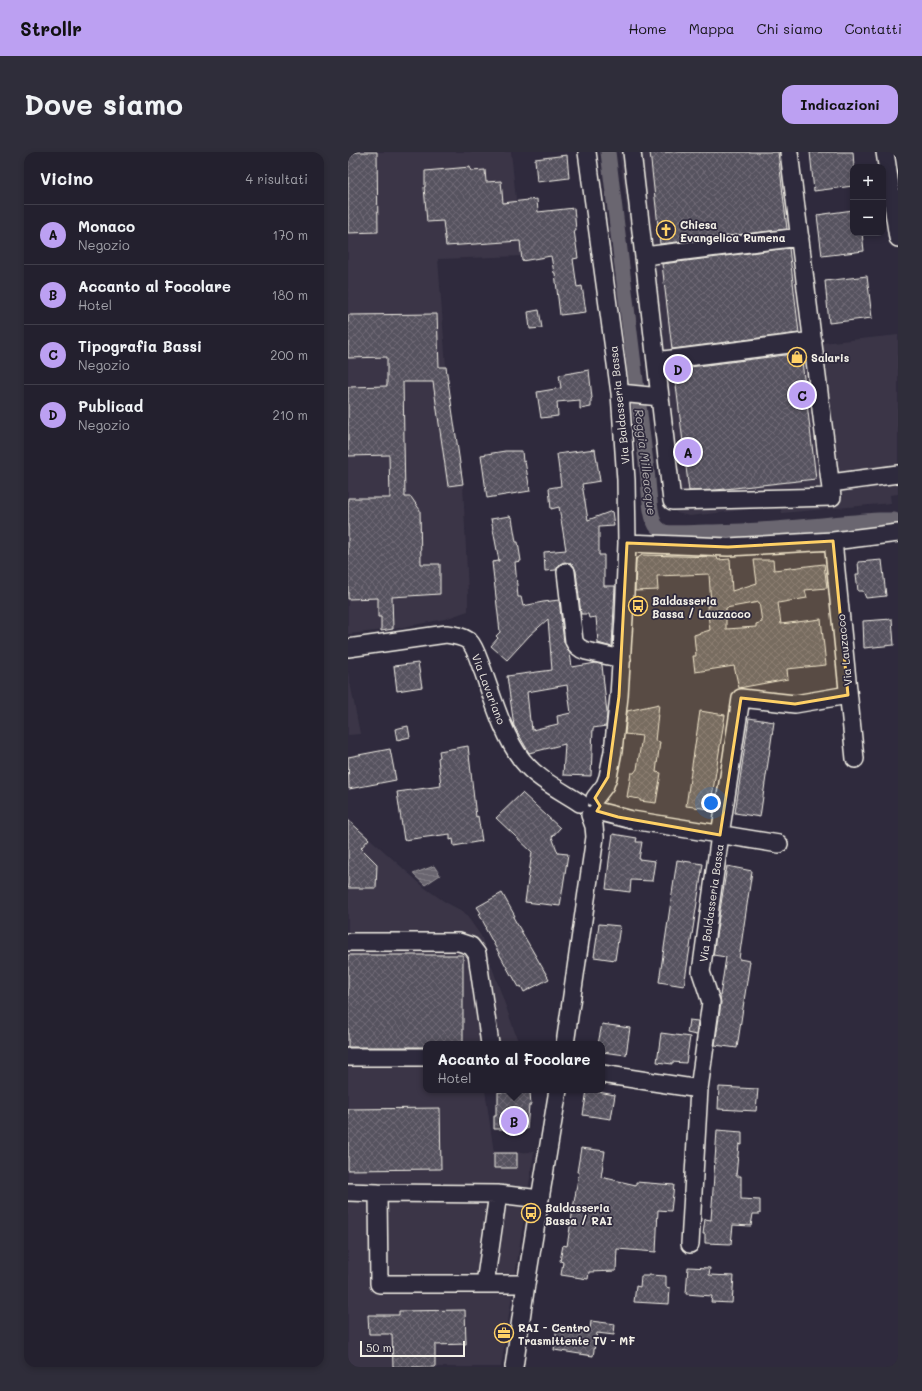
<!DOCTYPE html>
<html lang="it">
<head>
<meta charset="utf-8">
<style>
  body { margin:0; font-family:Mali,sans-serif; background:#2f2d3a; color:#f1f3f6 }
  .controls { position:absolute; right:12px; top:12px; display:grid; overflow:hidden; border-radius:8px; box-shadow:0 2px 6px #0003 }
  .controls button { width:36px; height:36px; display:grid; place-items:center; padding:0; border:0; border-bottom:1px solid #403e4a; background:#23202e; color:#f1f3f6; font:20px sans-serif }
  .scale { position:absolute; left:12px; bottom:10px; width:105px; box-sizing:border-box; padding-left:4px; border:2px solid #f4f1e8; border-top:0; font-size:11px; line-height:14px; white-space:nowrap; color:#f4f1e8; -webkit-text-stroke:3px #2f2a3d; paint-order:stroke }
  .you { position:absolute; left:363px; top:651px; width:14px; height:14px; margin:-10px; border:3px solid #fff; border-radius:50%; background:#1a73e8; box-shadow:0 0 0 6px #1a73e833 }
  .badge { display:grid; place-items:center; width:26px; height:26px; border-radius:50%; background:#bca0f2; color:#111; font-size:13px; font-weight:700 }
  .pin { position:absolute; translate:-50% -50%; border:2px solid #fff; box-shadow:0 1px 4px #0006 }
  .popup { position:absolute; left:75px; top:889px; width:182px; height:52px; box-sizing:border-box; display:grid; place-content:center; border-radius:8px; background:#23202e; filter:drop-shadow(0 1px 3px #0005); font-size:13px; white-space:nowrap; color:#a3a3aa }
  .popup b { font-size:15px; color:#f1f3f6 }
  .popup::after { content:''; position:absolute; left:50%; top:100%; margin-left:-8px; border:8px solid transparent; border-top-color:#23202e }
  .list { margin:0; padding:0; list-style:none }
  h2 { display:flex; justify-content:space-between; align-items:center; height:52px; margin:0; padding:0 16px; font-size:17px }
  h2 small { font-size:13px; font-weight:400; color:#a3a3aa }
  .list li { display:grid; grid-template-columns:26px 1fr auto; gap:12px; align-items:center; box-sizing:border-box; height:60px; padding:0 16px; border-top:1px solid #403e4a }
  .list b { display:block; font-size:15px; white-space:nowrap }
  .list p { margin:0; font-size:13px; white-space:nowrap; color:#a3a3aa }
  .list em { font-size:13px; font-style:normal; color:#a3a3aa }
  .map { position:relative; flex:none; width:550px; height:1215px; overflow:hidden; border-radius:12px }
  header { display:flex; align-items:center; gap:24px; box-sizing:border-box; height:56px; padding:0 20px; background:#bca0f2; color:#111 }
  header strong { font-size:19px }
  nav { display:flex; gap:22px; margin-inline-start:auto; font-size:14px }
  .intro { display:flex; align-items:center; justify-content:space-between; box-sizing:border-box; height:96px; padding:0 24px }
  h1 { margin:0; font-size:28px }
  .button { padding:10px 18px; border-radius:12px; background:#bca0f2; color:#111; font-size:14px; font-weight:700 }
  main { display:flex; gap:24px; padding:0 24px }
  aside { flex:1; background:#23202e; border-radius:12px; box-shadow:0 2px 6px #0003 }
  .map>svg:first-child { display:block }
</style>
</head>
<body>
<header>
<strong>Strollr</strong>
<nav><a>Home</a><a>Mappa</a><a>Chi siamo</a><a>Contatti</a></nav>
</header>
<div class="intro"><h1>Dove siamo</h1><a class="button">Indicazioni</a></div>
<main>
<aside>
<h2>Vicino<small>4 risultati</small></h2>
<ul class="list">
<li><span class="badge">A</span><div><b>Monaco</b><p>Negozio</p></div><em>170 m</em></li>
<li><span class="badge">B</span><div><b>Accanto al Focolare</b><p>Hotel</p></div><em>180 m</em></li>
<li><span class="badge">C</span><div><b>Tipografia Bassi</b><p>Negozio</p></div><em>200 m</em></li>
<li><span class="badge">D</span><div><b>Publicad</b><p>Negozio</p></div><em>210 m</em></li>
</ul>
</aside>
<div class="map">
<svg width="550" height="1215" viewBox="0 0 550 1215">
  <defs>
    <pattern id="water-rules" width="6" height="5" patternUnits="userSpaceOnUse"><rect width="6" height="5" fill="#6a6670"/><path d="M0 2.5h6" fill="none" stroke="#807c84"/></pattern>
    <pattern id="building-cross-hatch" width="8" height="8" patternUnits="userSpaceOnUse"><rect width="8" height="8" fill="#56525f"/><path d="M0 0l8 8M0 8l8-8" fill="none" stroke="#6f6b76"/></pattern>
  </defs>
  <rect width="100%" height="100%" fill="#2f2a3d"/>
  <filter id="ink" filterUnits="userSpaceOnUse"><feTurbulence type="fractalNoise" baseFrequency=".025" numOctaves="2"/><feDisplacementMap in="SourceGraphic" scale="8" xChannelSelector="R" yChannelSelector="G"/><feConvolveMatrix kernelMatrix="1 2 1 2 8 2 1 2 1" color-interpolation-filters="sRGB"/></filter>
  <g filter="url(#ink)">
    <path fill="#3b3647" d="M0,0H163L174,104L90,107L98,215L115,332L120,442V459L97,467L45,477L0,482Z
      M271,0H451L474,191L550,183V342L542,343L543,351L434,361L432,354L341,364L329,361L320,353L318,349Z
      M0,520L12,582L0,583Z
      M0,667L77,736L97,750L116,760L133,784L171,892H78V938H137L146,1001L186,1000L153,1215H0Z"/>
    <path fill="url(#water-rules)" stroke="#a19ea0" d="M86,714L92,723L77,733L65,722Z"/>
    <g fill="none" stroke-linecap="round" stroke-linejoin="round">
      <path stroke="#6a6670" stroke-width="15" d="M260,0L299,319C301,331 301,367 309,375C311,377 314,379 316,380C326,382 348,380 359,380C416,380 474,372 531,368H546L550,375"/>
    </g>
    <path fill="url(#building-cross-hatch)" stroke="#f4f1e8" fill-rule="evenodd" d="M0,0H29L30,80L0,81Z
      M302,0H430L439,77L312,92Z
      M462,0H505L506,15H505V34L466,39Z
      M219,3L221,26L189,30L187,7Z
      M122,15L123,19L137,18L138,30L153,29L155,51L189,47L190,60L226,56L228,78H226L230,106L225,107L229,135L234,134L238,160L212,163L207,121H206L203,104L174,109L172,89L98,94L95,69L79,70L76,35H77V19Z
      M505,58V81H514L516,99L474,104L469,63Z
      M441,96L451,181L324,197L314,112Z
      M519,124L524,166L481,171L477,129Z
      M191,158L194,176L182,177L180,160Z
      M89,162L91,215H98L115,332L100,334L85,230H55L57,345H63L72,358L73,412H92V442L44,445L45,477L33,479V465H30V446L0,447V346H42L41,303L0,304V235L39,234V205L0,206V163Z
      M453,201L468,327L368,338L341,339L326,217Z
      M241,218L244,246L243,247V255L232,257V248L209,250L210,264L193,266L189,240L213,236L211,223Z
      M247,297L252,329L234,332L240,368L264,359L266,374L251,375V403H256V434H267L264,495L250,491L248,465L241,466L240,462H233L228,419L226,414L222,411L216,410L212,412L208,418L197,419L196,400L218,398L211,355L203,357L201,336L213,334L209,302Z
      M157,299H174L175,310L177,309L182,339L139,346L133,303Z
      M162,364L163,366H164L168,390H170L173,409L167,410L170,445H173L175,454L195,450L211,448L216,490L222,501L224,515L248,511L254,513L259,561L258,574L245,576L243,624L215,623L217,592L181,601L166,574L159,524L204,518L200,467L182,483L159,508L143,494L150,486L148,484L152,480L144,410L151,409L143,367ZM219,533L223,561L209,564L210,572L184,578L183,569H182L179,540Z
      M294,403L369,405L370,408L382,407L384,439L409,431L406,408H425L426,418L476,412L479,436L457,438L459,446L430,451L433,472L473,467L478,513L439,517L440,527L391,536L386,514L347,520L345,504H348L346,483L362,478L359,454L363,453L361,422L309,424L310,438L287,439L288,407ZM411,450L414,470L408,472V475L378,477V456Z
      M534,408L538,444L518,446L515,439H510L508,422H511L510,410Z
      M544,467L546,493L516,496L515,469Z
      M70,511L74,535L49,539L46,514Z
      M311,552L307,589L312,590L308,620L313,621L308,651L292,649V647L279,645L283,621H286L289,617L294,584L277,582L279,559Z
      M352,559L377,563L362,657L338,654Z
      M401,566L426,570L412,665L387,661Z
      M60,574L62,585L49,588L47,577Z
      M120,594L128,665L130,664L134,689L106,694L105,687L102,688V682L56,688L49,640L93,634L90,606L92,605L91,599Z
      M42,597L48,628L1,637L0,605Z
      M174,641L212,676L204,685L210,701L220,702L212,754L177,750L184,700L148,666Z
      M0,668L21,687L13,696L29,712L28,736H0Z
      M265,682L289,686L288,690H294L291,707L307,709L304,729L283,728L282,740L258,737L261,709Z
      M329,708L355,712L336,834L311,830Z
      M379,714L404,719L391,807L402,809L389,896L367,893L373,851L372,844L378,805L365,803Z
      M154,741L167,764L165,765L201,827L176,840L173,834L171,835L164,823H163L137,776L138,775L131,762L133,761L129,755Z
      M251,772L272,774L267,808L246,805Z
      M0,803H115V892H78V895H0Z
      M341,868L350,869L348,883L339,881Z
      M254,872L282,876L278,903L254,900V892H250Z
      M313,881L342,885L338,911L324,910V912L309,910Z
      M371,935L410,937L408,959L370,957Z
      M239,938L267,943L263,967L235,963Z
      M150,940H182L183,953H181L179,977H146V964H148V952H150Z
      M92,956L93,1017L0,1018V957Z
      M369,978L394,980V993L391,992L388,1024H393V1047L412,1048V1062H405L403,1074L385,1073L383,1092L357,1091V1082H355L357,1067L363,1068Z
      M233,996L257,999L253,1025L288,1033V1030L326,1033L323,1059L310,1058L308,1100L269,1097L268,1119L241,1120L240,1127L213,1123L215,1110L212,1109L215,1093L219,1094L231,1020H229Z
      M146,1001H169V1016H146Z
      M340,1115L362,1116L361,1123L386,1124L384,1151L363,1150L364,1144L338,1142Z
      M301,1123L318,1124V1135L322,1136L321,1152L286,1150L288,1134L292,1135L293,1124H301Z
      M117,1158L118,1192L87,1193V1215H45L44,1182H21L20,1163H51V1159Z
      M243,1169L267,1172L266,1183L249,1181L245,1204L206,1198L209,1173L242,1178Z"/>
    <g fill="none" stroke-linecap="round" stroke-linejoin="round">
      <g stroke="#f4f1e8" stroke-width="20">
        <path id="minor" d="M239,0L272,241L278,328L279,391L276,466L271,544L265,599L260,625L257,633L247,646
          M537,0L550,86
          M296,104L452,85
          M308,209L465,189
          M272,241L312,245L284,0
          M312,245L324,349L484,345L441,0
          M483,331L550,322
          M485,389L507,607
          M279,391L380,395L485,389L550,381
          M218,420L226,489C228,494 232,497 238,499L274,507
          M0,496L98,482C106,483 114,484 121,489C128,496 131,510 135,519C145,547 156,585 174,608C189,627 212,638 232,651
          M249,659L284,668L431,692
          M0,790H111L123,794L129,802L142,892
          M217,892L247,685L246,674L242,663
          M0,905H78
          M254,922L351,937L363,850L353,820L372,683L393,546L447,552L500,543
          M0,1040L30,1041
          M342,1092L351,937
          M137,1132L150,1042
          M178,1132H31L30,1041L150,1042L192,1047
          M166,1215L178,1132L210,938"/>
      </g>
      <use href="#minor" stroke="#2f2a3d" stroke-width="17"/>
    </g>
  </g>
  <path fill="#ffd166" fill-opacity="0.2" stroke="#ffd166" stroke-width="3" stroke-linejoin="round" d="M485,389L500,543L447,552L393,546L372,683L270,665L249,659L252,654L247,646L260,625L271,544L279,391L380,395Z"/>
  <defs>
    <g id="church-ring" transform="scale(1)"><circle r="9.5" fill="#2f2a3d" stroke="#ffd166" stroke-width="1.5"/><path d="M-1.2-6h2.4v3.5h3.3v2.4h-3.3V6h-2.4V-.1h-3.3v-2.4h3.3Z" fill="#ffd166"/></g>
    <g id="shop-ring" transform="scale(1)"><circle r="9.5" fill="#2f2a3d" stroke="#ffd166" stroke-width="1.5"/><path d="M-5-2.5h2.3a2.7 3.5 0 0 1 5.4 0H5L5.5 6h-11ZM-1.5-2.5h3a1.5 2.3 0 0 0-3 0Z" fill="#ffd166"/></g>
    <g id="bus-ring" transform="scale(1)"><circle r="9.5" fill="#2f2a3d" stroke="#ffd166" stroke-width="1.5"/><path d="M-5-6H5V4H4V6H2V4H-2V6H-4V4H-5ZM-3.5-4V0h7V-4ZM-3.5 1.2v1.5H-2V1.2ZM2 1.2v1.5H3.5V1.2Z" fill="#ffd166"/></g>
    <g id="office-ring" transform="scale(1)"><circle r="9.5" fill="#2f2a3d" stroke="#ffd166" stroke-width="1.5"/><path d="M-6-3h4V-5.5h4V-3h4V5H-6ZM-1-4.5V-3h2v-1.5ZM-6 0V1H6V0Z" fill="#ffd166"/></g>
  </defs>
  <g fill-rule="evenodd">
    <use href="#church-ring" x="318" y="78"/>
    <use href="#shop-ring" x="449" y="205"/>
    <use href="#bus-ring" x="290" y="454"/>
    <use href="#bus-ring" x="183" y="1061"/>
    <use href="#office-ring" x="156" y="1181"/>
  </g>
  <g text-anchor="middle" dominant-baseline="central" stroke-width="3.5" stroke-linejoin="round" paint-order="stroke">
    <g font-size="11" font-weight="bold" fill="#f4f1e8" stroke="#2f2a3d" text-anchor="start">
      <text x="332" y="72">Chiesa<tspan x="332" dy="13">Evangelica Rumena</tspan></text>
      <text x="463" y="205">Salaris</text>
      <text x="304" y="448">Baldasseria<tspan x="304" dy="13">Bassa / Lauzacco</tspan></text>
      <text x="197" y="1055">Baldasseria<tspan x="197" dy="13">Bassa / RAI</tspan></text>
      <text x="170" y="1175">RAI - Centro<tspan x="170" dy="13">Trasmittente TV - MF</tspan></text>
    </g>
    <g font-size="11" fill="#f4f1e8" stroke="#2f2a3d">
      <text transform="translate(271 253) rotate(-96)">Via Baldasseria Bassa</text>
      <text transform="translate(496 498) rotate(-96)">Via Lauzacco</text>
      <text transform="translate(141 537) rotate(69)">Via Lavariano</text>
      <text transform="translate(363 751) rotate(-82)">Via Baldasseria Bassa</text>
    </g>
    <g font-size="12" font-style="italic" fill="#b6b2b2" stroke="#2f2a3d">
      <text transform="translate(298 310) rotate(83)">Roggia Milleacque</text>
    </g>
  </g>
</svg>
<div class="controls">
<button>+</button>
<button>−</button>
</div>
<div class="scale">50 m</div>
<div class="you"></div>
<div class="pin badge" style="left:340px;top:300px">A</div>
<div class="pin badge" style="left:166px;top:969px">B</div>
<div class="popup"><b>Accanto al Focolare</b>Hotel</div>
<div class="pin badge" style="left:454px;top:243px">C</div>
<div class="pin badge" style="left:330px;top:217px">D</div>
</div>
</main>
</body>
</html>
